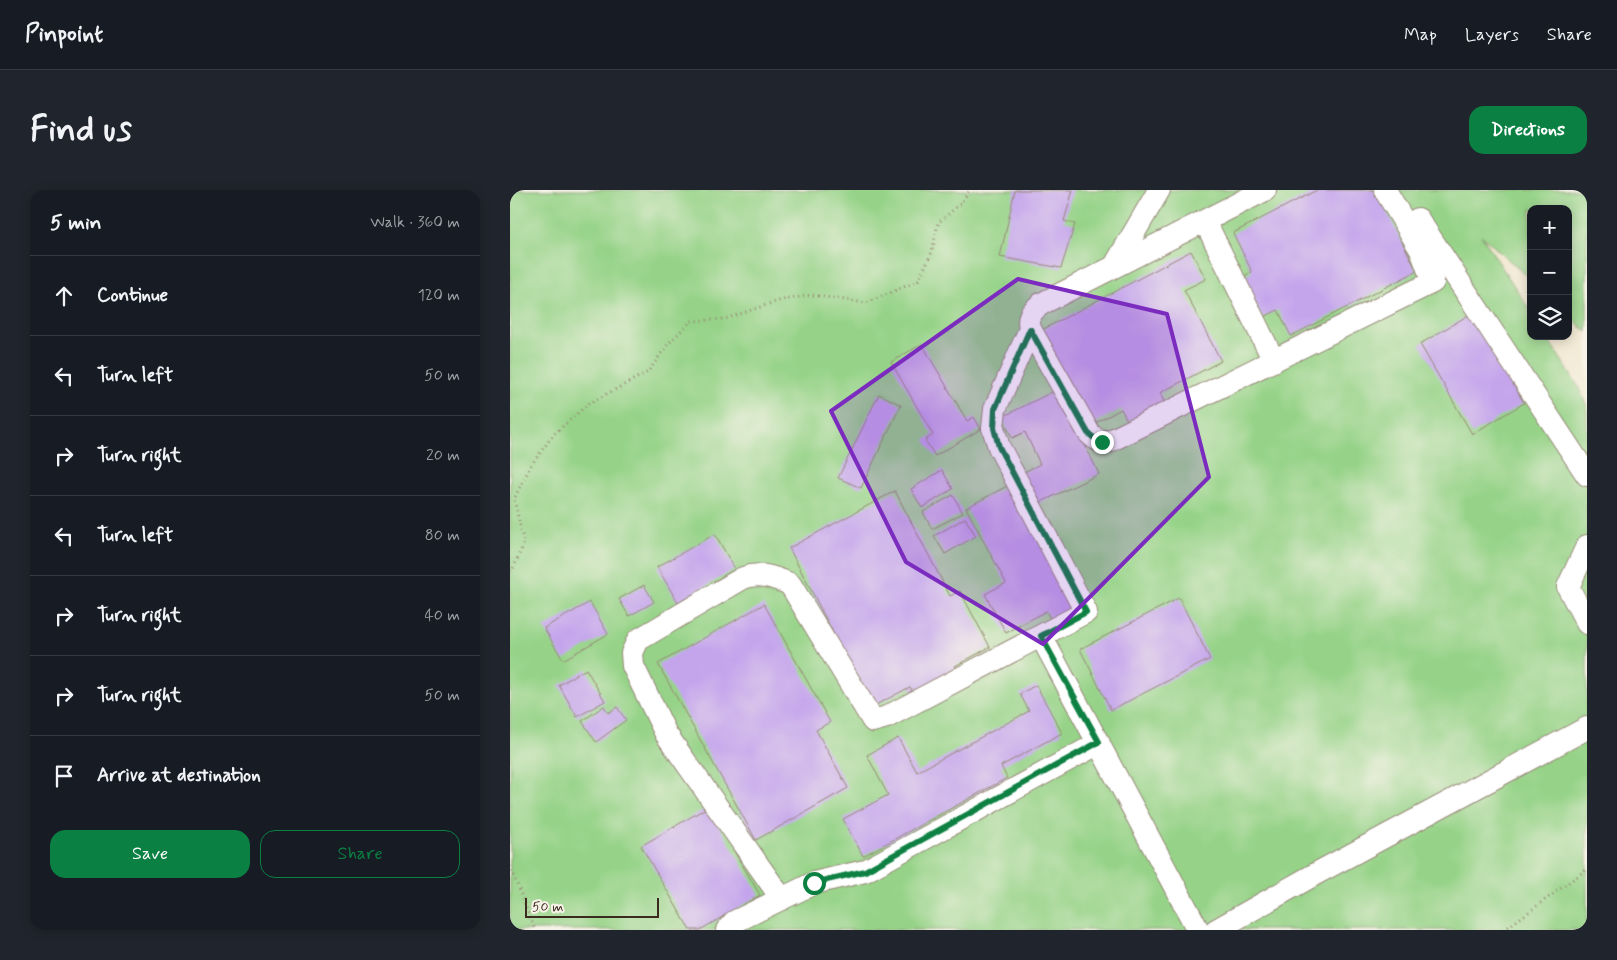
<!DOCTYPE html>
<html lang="en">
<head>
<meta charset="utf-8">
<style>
  body { margin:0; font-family:Mynerve,sans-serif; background:#20242c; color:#f1f3f6 }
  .controls { position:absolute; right:15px; top:15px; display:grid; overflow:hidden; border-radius:10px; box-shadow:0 2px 12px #0003 }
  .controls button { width:45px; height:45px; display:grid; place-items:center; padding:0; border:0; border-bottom:1px solid #363941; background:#171b24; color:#f1f3f6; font:25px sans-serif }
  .scale { position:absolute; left:15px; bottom:12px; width:134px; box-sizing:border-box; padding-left:5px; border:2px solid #3b2a1e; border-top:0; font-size:14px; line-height:18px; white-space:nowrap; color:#3b2a1e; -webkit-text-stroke:4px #f7f3e8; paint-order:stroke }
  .stop { position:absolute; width:15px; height:15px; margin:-11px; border:4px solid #0b8043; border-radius:50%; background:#fff }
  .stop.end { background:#0b8043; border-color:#fff; box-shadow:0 1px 5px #0008 }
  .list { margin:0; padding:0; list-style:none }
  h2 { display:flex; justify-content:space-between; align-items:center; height:65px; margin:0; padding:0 20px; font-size:21px }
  h2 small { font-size:16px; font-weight:400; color:#9ea1a6 }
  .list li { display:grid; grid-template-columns:32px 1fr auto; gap:15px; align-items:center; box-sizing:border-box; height:80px; padding:0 20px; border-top:1px solid #363941 }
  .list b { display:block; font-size:19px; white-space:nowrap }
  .list em { font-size:16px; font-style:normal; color:#9ea1a6 }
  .actions { display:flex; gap:10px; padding:15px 20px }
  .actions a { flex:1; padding:11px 0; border:1px solid #0b8043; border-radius:15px; text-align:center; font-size:18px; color:#0b8043 }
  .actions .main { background:#0b8043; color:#fff }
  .icon { flex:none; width:28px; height:28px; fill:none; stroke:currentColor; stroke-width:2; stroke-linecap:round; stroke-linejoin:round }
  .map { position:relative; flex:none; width:1077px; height:740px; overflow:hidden; border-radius:15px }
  header { display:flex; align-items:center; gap:30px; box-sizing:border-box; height:70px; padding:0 25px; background:#171b24; border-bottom:1px solid #363941 }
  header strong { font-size:24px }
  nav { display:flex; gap:28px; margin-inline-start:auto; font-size:18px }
  .intro { display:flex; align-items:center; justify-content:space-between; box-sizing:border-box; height:120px; padding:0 30px }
  h1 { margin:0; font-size:35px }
  .button { padding:12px 22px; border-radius:15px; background:#0b8043; color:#fff; font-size:18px; font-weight:700 }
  main { display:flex; gap:30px; padding:0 30px }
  aside { flex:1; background:#171b24; border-radius:15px; box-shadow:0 2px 12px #0003 }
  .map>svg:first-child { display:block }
</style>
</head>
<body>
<header>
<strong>Pinpoint</strong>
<nav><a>Map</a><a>Layers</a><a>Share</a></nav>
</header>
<div class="intro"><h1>Find us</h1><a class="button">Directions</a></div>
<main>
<aside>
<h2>5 min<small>Walk · 360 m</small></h2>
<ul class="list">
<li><svg class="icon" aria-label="ahead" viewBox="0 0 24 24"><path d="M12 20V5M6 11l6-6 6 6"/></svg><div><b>Continue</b></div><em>120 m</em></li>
<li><svg class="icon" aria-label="left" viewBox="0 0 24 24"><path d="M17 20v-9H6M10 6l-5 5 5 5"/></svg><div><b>Turn left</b></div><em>50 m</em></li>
<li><svg class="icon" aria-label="right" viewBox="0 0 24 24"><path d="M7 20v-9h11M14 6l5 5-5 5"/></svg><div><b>Turn right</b></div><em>20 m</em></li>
<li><svg class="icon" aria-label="left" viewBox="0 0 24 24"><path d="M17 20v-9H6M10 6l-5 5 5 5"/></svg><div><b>Turn left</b></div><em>80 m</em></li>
<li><svg class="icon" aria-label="right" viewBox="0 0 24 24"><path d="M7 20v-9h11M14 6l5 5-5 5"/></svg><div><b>Turn right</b></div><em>40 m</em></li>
<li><svg class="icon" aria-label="right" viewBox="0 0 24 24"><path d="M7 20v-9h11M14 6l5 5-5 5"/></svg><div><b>Turn right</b></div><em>50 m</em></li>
<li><svg class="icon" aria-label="arrive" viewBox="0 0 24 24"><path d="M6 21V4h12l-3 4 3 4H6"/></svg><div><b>Arrive at destination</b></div></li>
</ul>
<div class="actions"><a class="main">Save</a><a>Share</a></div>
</aside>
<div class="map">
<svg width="1077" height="740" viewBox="0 0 1077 740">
  <rect width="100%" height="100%" fill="#f7f3e8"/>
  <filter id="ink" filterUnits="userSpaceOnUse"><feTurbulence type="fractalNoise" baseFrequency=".02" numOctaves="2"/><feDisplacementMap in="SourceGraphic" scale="10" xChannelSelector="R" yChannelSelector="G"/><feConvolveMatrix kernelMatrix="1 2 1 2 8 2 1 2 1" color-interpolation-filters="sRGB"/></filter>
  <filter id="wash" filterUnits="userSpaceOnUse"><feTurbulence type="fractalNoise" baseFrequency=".0096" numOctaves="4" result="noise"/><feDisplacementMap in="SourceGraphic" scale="20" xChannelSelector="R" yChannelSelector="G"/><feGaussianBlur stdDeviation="1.12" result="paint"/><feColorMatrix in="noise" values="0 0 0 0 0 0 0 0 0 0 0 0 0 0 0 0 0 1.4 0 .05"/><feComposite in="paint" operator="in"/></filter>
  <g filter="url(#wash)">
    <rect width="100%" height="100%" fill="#f1e6cd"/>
    <path fill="#96d388" stroke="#687e53" d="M0,0H1077V142L1058,125V19H1021V90L971,45L1021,122V146H1036L1068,196L1077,217V740H0Z"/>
    <g id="blocks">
      <path fill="#c4a5ec" d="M505,0H563L554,31L565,34L551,78L490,67Z
        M807,0H866L907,81L781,146L768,120L752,128L732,87L742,82L723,43Z
        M681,61L696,89L674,100L711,171L650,203L654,212L618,232L611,219L578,237L528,142Z
        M962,123L1014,213L962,244L910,154Z
        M412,154L457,231L464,227L471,239L425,266L415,250L423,245L381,172Z
        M548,199L589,284L525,315L510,284L530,274L515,242L502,248L492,227Z
        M369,204L391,215L351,298L328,288Z
        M432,280L443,299L412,318L401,299Z
        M499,295L566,422L543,434L536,421L496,443L475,404L496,393L456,318Z
        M385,301L440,406L450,401L480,457L445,476L448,482L405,505L400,497L362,517L279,358Z
        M443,305L453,323L422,339L413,322Z
        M455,328L466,346L435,364L424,346Z
        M205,344L225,379L168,413L147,377Z
        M134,395L144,412L119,426L109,409Z
        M669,408L700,469L601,520L570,459Z
        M80,412L98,444L53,470L34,438Z
        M254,414L320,532L306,540L338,598L246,650L148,474Z
        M76,479L95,511L67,527L49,495Z
        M526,495L552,543L491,576L497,588L353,666L333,629L378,605L357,565L388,548L407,582L519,521L510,504Z
        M94,516L98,523L107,517L116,530L86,552L72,531Z
        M198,617L250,705L190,740H180L131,656Z"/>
    </g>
  </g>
  <g filter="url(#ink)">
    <use href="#blocks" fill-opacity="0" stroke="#968876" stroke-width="1"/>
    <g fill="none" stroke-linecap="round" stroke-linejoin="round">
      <g stroke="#968876" stroke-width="24">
        <path id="minor" d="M755,0L531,114C521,122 517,126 520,139L579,243C586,250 590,252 600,251L923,92L911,60L875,0
          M908,29L1077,285
          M695,31L764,171
          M604,77L649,0
          M1077,356L1058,397L1077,433
          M531,446L688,740
          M272,709L156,544L123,476L122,463L128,450L233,388C250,382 263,387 280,394L363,531L377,527L390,520L576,422L489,257L483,238L485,219L520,139
          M217,740L224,732L304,693L355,681L589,553
          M706,740L809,682L1077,538"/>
      </g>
      <path stroke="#968876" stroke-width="3" stroke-dasharray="1 4" stroke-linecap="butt" d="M0,381H2L14,353L4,309L21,275L44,244L78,214L138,182L158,154L181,131L215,129L268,111L301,105L356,113L408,91L422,62L428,33L450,14L460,0
        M0,676L25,740
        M994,740L1077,679"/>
      <use href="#minor" stroke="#fff" stroke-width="22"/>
    </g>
  </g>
  <g fill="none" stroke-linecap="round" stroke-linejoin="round" filter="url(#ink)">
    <path stroke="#0b8043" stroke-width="6" d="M304,693L355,681L589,552L531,446L576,422L489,257L484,238L485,219L520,139L578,243L585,249L592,252"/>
  </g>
  <path fill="#7b2cbf" fill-opacity="0.2" stroke="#7b2cbf" stroke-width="4" stroke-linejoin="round" d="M508,89L657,124L699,287L533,454L396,372L321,221Z"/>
</svg>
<div class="controls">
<button>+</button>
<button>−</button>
<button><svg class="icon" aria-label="layers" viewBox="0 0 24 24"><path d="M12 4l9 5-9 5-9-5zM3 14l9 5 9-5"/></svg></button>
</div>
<div class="scale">50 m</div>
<div class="stop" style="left:304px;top:693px"></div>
<div class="stop end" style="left:592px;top:252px"></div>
</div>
</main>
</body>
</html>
